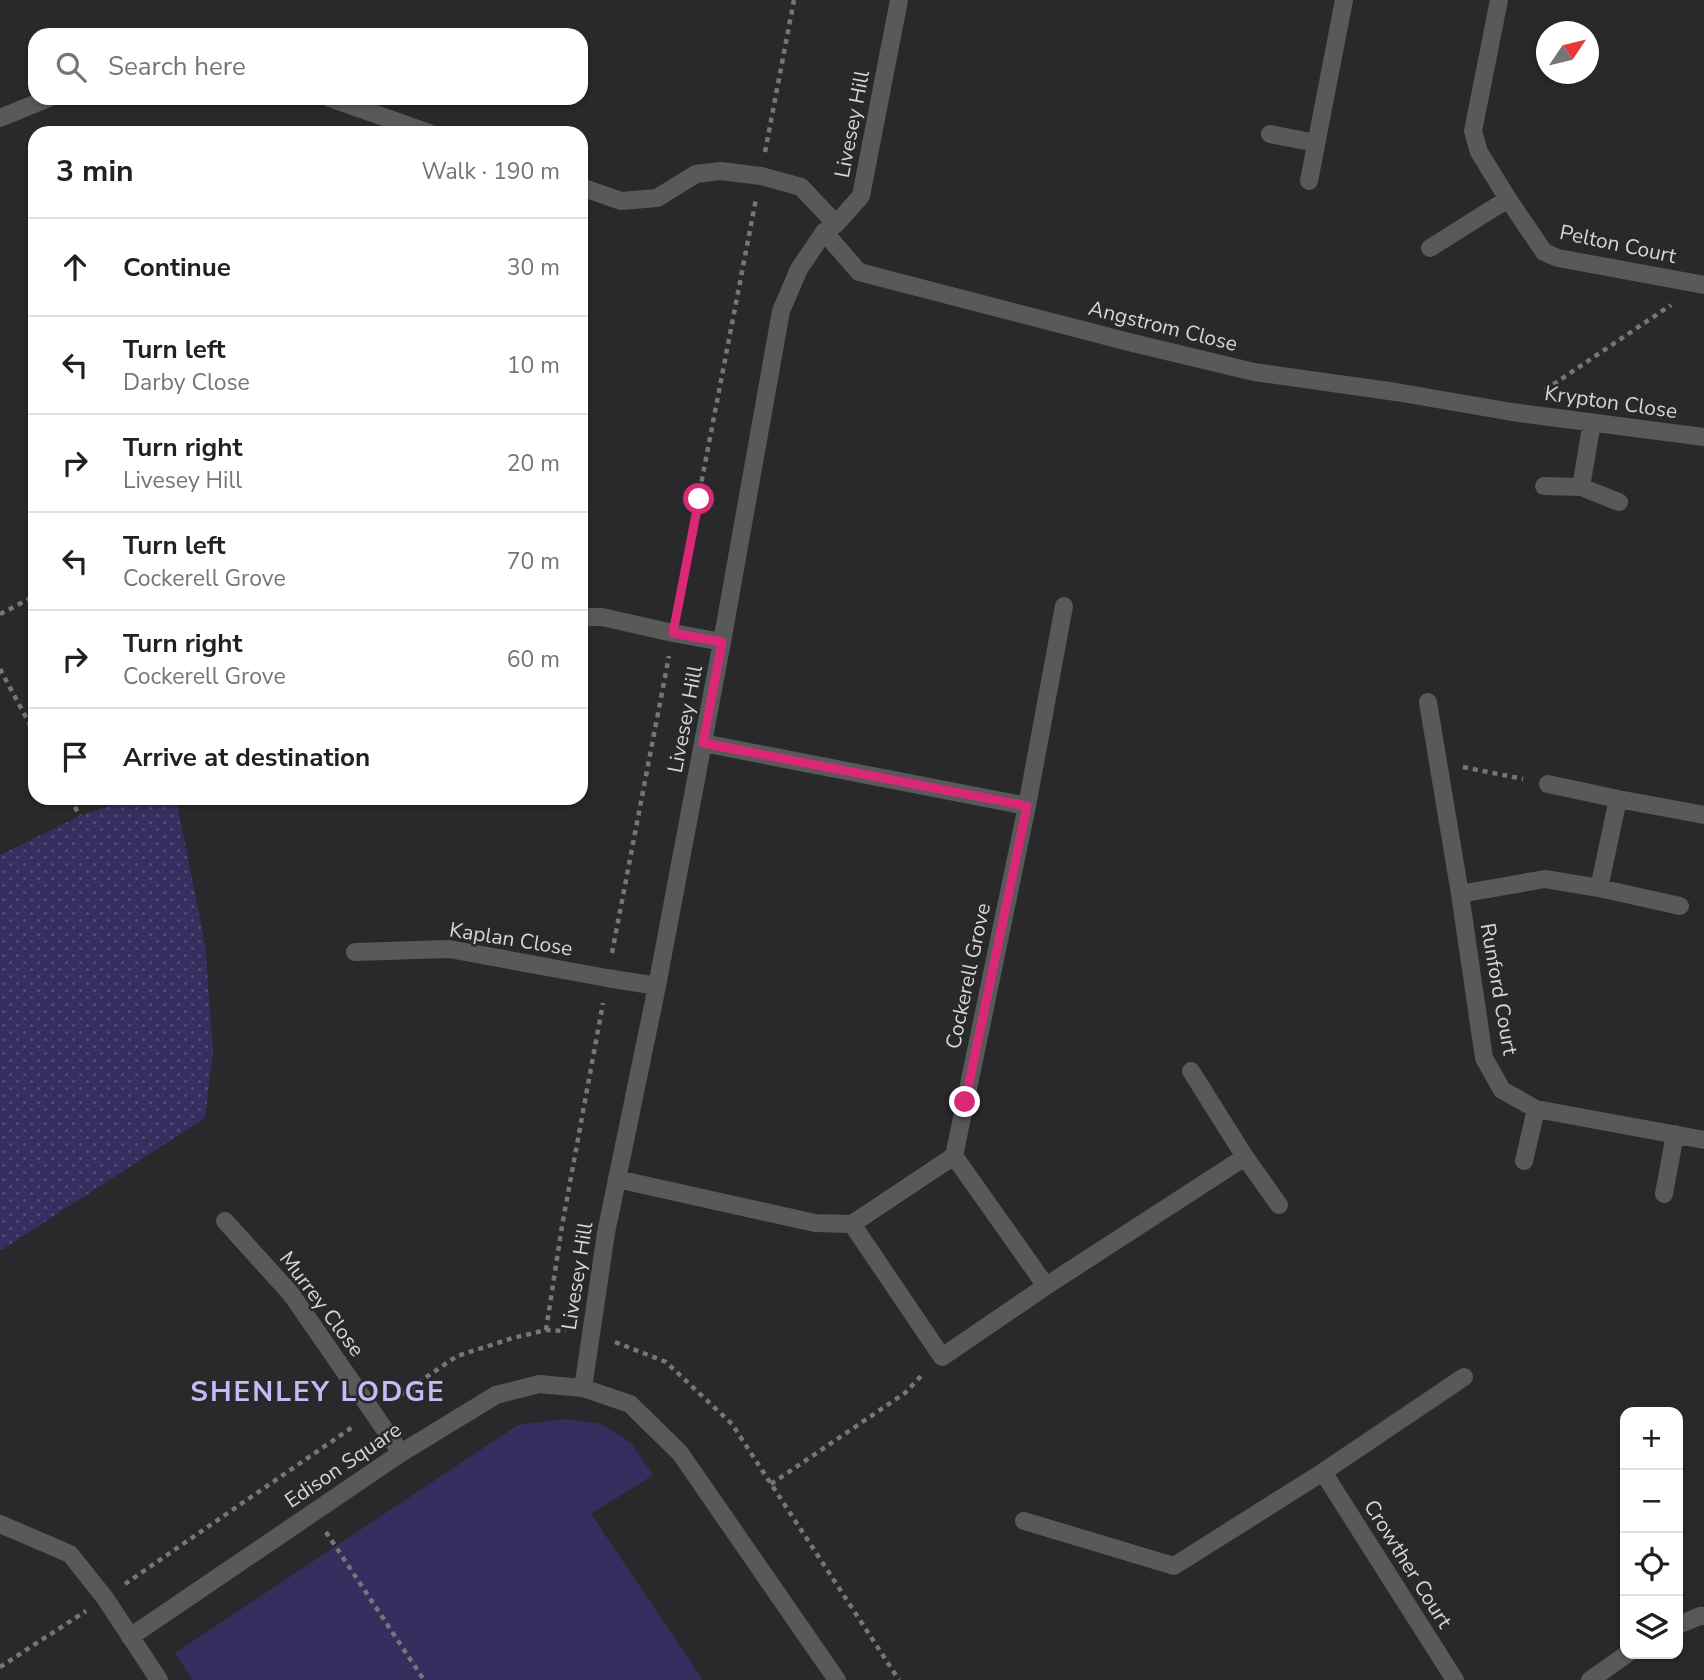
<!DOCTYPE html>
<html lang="en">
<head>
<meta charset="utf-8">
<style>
  body { margin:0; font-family:"Nunito Sans",sans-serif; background:#f6f6f6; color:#202124 }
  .controls { position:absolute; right:21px; bottom:21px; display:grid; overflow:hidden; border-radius:14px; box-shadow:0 2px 5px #0004 }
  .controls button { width:63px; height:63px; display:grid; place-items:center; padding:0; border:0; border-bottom:2px solid #e0e0e0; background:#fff; color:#202124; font:35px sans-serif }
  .compass { position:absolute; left:1536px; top:21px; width:63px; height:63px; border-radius:50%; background:#fff; box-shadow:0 2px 5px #0004; rotate:55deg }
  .stop { position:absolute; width:21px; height:21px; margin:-16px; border:5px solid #db2777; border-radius:50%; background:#fff }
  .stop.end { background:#db2777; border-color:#fff; box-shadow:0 2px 7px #0008 }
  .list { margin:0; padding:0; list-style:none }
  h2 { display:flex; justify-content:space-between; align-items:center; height:91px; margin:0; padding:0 28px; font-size:30px }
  h2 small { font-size:23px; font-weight:400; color:#757577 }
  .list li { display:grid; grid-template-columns:46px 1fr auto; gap:21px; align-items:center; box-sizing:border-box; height:98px; padding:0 28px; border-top:2px solid #e0e0e0 }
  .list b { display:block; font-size:26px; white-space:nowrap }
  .list p { margin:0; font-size:23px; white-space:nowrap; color:#757577 }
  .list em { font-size:23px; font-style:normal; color:#757577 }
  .icon { flex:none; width:38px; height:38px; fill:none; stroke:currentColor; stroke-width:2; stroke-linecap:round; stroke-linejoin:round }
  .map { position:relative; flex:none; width:1704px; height:1680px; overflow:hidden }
  .search { position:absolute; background:#fff; box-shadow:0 2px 5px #0004; left:28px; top:28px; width:560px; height:77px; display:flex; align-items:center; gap:18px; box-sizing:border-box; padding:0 24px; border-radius:21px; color:#757577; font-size:26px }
  .panel { position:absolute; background:#fff; box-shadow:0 2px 5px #0004; left:28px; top:126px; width:560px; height:679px; border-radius:21px }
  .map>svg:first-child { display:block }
</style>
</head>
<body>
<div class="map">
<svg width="1704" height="1680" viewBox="0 0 1704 1680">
  <defs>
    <pattern id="grass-dots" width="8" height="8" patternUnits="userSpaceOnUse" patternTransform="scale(1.75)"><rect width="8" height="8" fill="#352e5f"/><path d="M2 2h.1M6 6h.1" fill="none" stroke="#514b75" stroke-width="1.8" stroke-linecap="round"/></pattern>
  </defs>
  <rect width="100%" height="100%" fill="#29292b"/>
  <path fill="url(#grass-dots)" d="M131,798H176L205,944L213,1051L205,1118L0,1251V855L80,816Z"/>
  <path fill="#352e5f" d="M567,1419L602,1424L631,1443L653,1475L591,1514L703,1680H193L175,1653L518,1425Z"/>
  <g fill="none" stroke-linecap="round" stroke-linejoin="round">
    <path stroke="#767678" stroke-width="4.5" stroke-dasharray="5 5" stroke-linecap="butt" d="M765,152L794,0
      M1545,390L1671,305
      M677,609L756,199
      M0,614L35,596
      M0,669L35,734
      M1463,767L1523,779
      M70,798L80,816
      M612,953L669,656
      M546,1330L562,1226L603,1003
      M615,1342L666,1362L732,1424L899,1680
      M393,1400L457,1356L513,1338L546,1330L566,1331
      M771,1484L905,1393L923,1374
      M326,1532L424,1680
      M125,1584L354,1426
      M0,1667L86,1611"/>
    <path stroke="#59595a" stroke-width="18" d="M1499,0L1473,131L1479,152L1508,199L1544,252L1558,258L1704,285
      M330,98L429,133
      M0,118L49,98
      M1270,134L1316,143
      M1309,181L1344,0
      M581,187L621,201L657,198L696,174L721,171L761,176L801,187L836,224
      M824,232L859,272L1133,343L1254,372L1396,392L1512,412L1704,437
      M1430,248L1508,199
      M1544,486L1581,487L1619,502
      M1581,487L1592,422
      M581,617H602L673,633L722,642
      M1428,702L1460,894L1484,1058L1502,1090L1536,1109L1704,1140
      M1548,784L1618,799L1704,815
      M1027,806L1064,606
      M1599,888L1618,799
      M1460,894L1545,879L1599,888L1680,906
      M355,952L449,949L607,978L657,986
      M1191,1071L1245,1157L1279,1205
      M954,1156L1046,1286
      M1524,1161L1536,1109
      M617,1179L815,1223L852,1224L954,1156L1027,806L703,743
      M1664,1194L1675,1134
      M225,1221L291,1294L401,1453
      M852,1224L942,1357L1046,1286L1245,1157
      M583,1388L606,1233L657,986L722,642L781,311L799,269L824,232L836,224L861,196L899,0
      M1323,1472L1464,1377
      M1024,1521L1174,1566L1323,1472L1455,1680
      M0,1524L70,1554L105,1598L159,1680
      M1678,1625L1700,1616H1704
      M130,1637L401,1453L496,1395L539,1384L583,1388L630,1404L680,1453L837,1680
      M1590,1680L1627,1654"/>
  </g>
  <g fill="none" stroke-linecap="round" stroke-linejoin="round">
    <path stroke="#db2777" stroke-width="9" d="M699,499L673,633L722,642L703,743L1027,806L965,1102"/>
  </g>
  <g text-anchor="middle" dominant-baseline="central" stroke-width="5" stroke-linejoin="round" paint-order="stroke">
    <g font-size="21" fill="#d5d5d7" stroke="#29292b">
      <text transform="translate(852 124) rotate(-79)">Livesey Hill</text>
      <text transform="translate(1618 244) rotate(12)">Pelton Court</text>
      <text transform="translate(1163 326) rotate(14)">Angstrom Close</text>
      <text transform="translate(1611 402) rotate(8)">Krypton Close</text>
      <text transform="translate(685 719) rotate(-79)">Livesey Hill</text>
      <text transform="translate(511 939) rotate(9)">Kaplan Close</text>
      <text transform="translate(968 976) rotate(-78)">Cockerell Grove</text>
      <text transform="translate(1499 989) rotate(80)">Runford Court</text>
      <text transform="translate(577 1276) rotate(-81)">Livesey Hill</text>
      <text transform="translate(322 1304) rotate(53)">Murrey Close</text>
      <text transform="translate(343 1465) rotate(-34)">Edison Square</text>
      <text transform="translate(1408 1564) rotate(58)">Crowther Court</text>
    </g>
    <g font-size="28" font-weight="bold" letter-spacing="2" fill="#c0bcf6" stroke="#29292b">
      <text x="318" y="1392">SHENLEY LODGE</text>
    </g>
  </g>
</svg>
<div class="controls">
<button>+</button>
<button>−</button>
<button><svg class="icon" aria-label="locate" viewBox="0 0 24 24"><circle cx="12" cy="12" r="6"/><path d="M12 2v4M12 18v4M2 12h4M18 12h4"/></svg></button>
<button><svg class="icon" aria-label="layers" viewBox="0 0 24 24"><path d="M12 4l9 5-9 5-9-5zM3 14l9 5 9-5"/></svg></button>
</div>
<svg class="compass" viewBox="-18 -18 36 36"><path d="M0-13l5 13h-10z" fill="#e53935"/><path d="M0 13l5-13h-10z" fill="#757577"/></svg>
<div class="stop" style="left:699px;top:499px"></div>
<div class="stop end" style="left:965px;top:1102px"></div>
<div class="search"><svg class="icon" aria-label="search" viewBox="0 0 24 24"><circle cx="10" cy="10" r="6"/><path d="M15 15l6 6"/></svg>Search here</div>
<section class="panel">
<h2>3 min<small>Walk · 190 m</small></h2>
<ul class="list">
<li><svg class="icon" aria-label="ahead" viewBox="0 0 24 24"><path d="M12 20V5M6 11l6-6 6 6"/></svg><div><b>Continue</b></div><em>30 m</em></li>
<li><svg class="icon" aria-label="left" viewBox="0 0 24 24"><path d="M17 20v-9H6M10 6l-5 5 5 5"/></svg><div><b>Turn left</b><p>Darby Close</p></div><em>10 m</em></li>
<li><svg class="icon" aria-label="right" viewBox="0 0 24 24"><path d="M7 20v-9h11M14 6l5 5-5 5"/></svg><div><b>Turn right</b><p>Livesey Hill</p></div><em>20 m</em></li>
<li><svg class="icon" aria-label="left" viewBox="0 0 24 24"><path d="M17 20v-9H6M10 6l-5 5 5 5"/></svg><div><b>Turn left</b><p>Cockerell Grove</p></div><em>70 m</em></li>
<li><svg class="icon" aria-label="right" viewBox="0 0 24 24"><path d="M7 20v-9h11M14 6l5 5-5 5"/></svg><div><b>Turn right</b><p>Cockerell Grove</p></div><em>60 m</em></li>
<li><svg class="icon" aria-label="arrive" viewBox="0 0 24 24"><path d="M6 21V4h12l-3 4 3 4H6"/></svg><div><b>Arrive at destination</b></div></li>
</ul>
</section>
</div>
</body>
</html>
